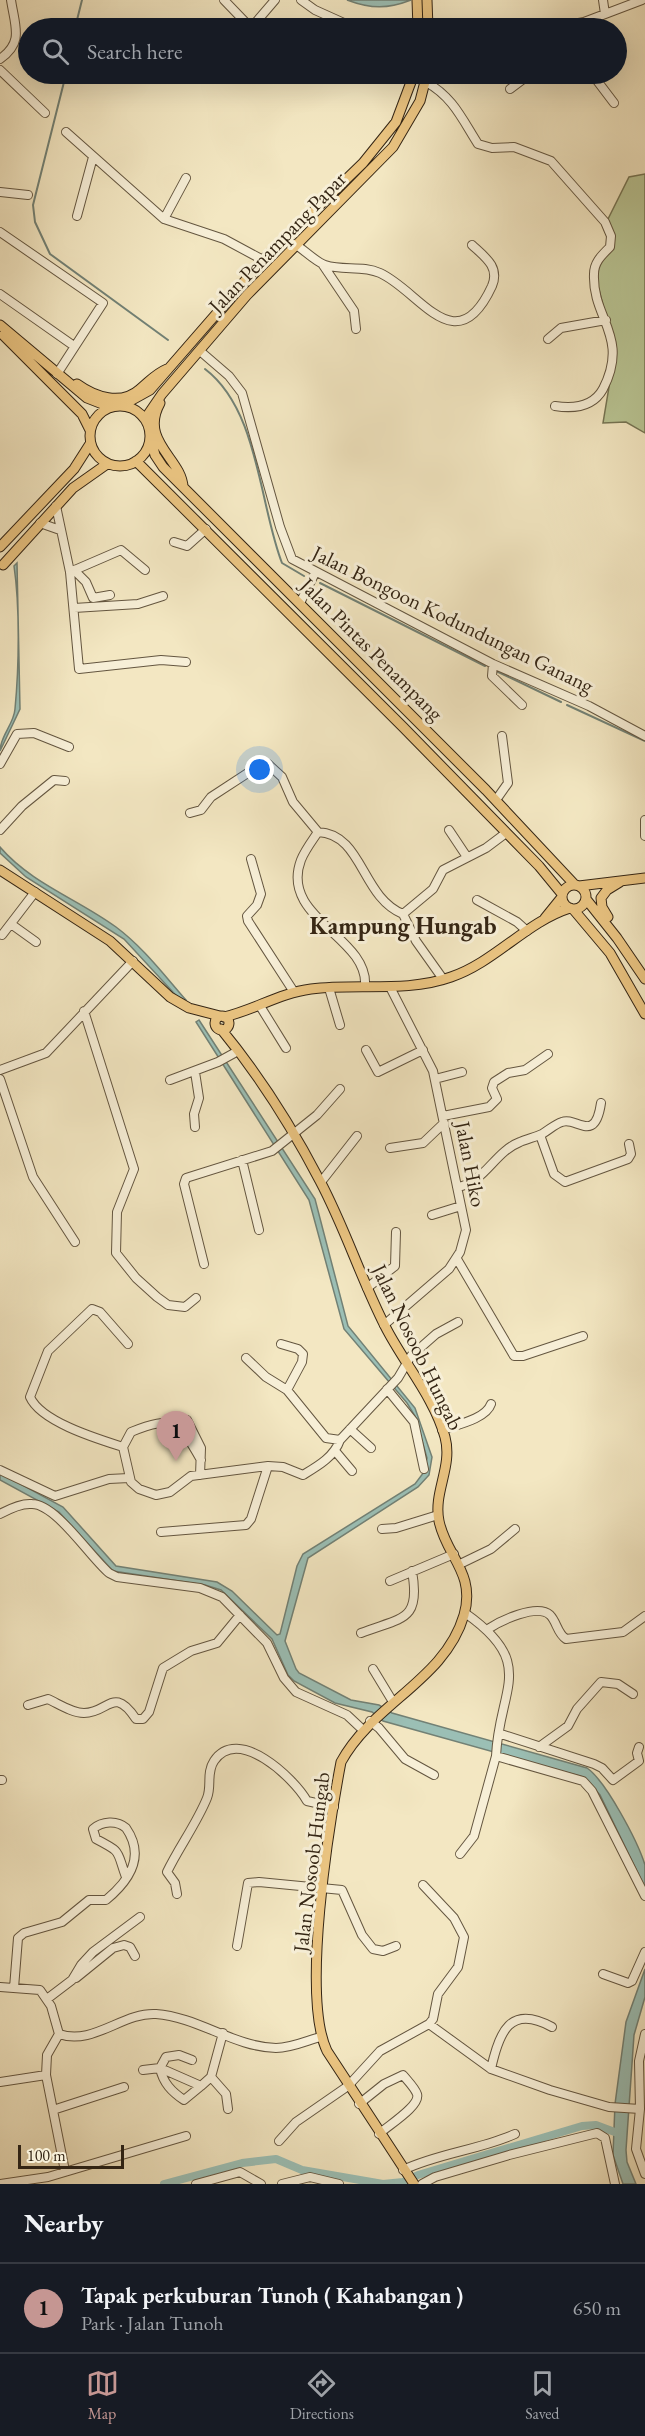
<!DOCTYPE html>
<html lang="en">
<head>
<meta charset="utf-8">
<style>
  body { margin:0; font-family:"EB Garamond",serif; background:#242831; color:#f1f3f6 }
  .scale { position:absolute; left:18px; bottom:15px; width:106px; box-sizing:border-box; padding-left:6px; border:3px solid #342514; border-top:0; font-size:16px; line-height:21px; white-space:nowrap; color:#342514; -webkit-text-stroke:4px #f7efd7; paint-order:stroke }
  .you { position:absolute; left:260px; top:770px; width:21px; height:21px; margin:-15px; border:4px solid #fff; border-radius:50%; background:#1a73e8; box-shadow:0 0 0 9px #1a73e833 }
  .badge { display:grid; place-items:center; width:39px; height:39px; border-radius:50%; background:#c59692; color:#111; font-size:20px; font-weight:700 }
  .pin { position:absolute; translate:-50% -50px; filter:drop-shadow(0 2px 3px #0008) }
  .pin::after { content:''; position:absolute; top:32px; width:21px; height:18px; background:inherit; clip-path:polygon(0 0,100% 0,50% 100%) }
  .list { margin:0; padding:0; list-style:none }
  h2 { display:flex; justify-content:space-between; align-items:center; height:78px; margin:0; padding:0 24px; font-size:26px }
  h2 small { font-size:20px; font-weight:400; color:#9ea1a6 }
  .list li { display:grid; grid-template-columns:39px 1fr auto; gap:18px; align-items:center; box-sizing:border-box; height:90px; padding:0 24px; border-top:2px solid #363941 }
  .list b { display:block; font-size:22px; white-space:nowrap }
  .list p { margin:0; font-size:20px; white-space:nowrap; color:#9ea1a6 }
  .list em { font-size:20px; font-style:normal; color:#9ea1a6 }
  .icon { flex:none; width:33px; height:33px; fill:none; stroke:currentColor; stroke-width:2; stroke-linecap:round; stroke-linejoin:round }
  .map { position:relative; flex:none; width:645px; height:2184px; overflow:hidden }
  .search { position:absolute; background:#171b24; box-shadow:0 6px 24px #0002; left:18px; right:18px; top:18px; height:66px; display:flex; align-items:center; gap:15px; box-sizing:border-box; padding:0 21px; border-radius:33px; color:#9ea1a6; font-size:22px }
  .sheet { height:168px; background:#171b24 }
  nav { display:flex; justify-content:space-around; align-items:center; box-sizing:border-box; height:84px; border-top:2px solid #363941; background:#171b24; font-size:16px; color:#9ea1a6 }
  nav a { display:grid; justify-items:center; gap:3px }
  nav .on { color:#c59692 }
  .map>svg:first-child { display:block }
</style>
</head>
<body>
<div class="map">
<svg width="645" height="2184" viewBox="0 0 645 2184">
  <rect width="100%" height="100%" fill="#f3e7c2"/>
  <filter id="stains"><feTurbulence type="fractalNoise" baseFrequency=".00333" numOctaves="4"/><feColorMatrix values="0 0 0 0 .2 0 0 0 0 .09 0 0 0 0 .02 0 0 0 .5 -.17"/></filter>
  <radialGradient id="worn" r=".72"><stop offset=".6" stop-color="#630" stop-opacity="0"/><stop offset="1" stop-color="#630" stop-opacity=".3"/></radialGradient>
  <path fill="#b9c594" stroke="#767554" stroke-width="1.5" d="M645,174V433L626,422L603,423L615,351L598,286L597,267L610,241L605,225L629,177Z"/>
  <path fill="#9bbfb5" stroke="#728175" stroke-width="1.5" d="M347,0H411C388,9 371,9 347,0Z
    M17,563L20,709L0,751C0,736 14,724 15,709C19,667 20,607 14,566Z
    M0,847C32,884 78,899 116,927C143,947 164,975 186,1000L183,1003L124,939L26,877L0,853Z
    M199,1020L315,1199L348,1326L415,1408L432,1457L429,1475L418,1487L308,1558L285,1641L296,1669L299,1673L351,1700L379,1705L392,1713L587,1768C606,1781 638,1842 645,1865C645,1872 645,1881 645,1888L600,1795L583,1777L383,1721L372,1712L335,1703L294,1681L288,1675L272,1639L221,1590L205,1585L113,1571L59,1512L0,1480V1473L63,1507L116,1566L217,1582L232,1591L277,1635L280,1634L297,1566L303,1554L415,1484L424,1472L427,1458L415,1416L407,1403L344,1329L309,1200L196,1022Z
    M645,1969V1997L634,2035L626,2150L627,2162L636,2184H623L613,2155L615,2104L626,2022Z"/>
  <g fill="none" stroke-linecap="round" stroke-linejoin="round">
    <path stroke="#728175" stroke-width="2" d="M75,28L82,0
      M66,74L33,205L35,222L50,254L168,340
      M205,369C259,410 259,504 282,563L304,576
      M320,583L485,666
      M494,670L561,702
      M567,705L645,741"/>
    <path stroke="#9bbfb5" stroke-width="8" d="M164,2184L242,2163L276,2159L302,2170L383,2184L403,2182L418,2175L582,2126L596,2125L620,2134"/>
    <g stroke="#645640" stroke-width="10">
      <path id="minor" d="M224,0L251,28L275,0
        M301,0L315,10L355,28
        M603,0L605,14
        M552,28L584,22L642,0
        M0,59C24,42 15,27 11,0
        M0,70L45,113
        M592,74L614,103
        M173,75L175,74
        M426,82C453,97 462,119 478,144L492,148L514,147L551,161L605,222L611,236L610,247C602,255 594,262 594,274C592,319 630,336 603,389C593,407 574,409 555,406
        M510,89L530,74
        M66,132L164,219L224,239L263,260
        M0,192L28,195
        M77,216L93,157
        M164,219L186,178
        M0,232L103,303L57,374
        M295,244C304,250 316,262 325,265C343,271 362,265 380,273C420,291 456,364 492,286C500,267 485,257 472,245
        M323,265L354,311L356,329
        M0,294L74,346
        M548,339L561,328L606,320
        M200,351L229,376L242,393L280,527L292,559L493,664L589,706L645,736
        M56,506L70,572L79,669L161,660L186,662
        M40,523L60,530
        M174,542L187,546L206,529
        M74,570L86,582L93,598L110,595
        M70,572L121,550L145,570
        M300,603L315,573
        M74,608L138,604L163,596
        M493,664L492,676L522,705
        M0,764L17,734L34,733L69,747
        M496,800L508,783L502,736
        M190,813L201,810L211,797L260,765L268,764L282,777L293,802L318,832
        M645,820V836
        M0,830L22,806L54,780L65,781
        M449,830L467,857
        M318,832C363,834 361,897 403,914L433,889L443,870L486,848L506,833
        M318,832C312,841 305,850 301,860C279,918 369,937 365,986
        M251,859L261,894L257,905L247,916L248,921L294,992
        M477,900L517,922L527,931
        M403,914L416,941L443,979
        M11,924L36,942
        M2,935L35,892
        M329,988L340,1025
        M260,1006L286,1048
        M84,1011L134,1169L117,1212L116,1253L136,1278L157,1297L168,1305L185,1307L196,1298
        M366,1050L378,1072L423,1050
        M0,1070L46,1053L133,961
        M195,1072L199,1098L194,1114L195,1127
        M0,1079L33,1177L75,1242
        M435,1079L462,1072
        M170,1080L218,1062L238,1051
        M443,1116L489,1107L497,1099L492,1088L494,1082L508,1073L525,1070L548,1054
        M540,1135L554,1174L565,1182L628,1159L631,1154L629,1144
        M390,1148L423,1143L444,1123
        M242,1160L259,1230
        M321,1182L357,1136
        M457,1187C485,1183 494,1152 520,1142C527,1139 535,1137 542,1134C549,1130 555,1124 562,1122C576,1116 595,1145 601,1103
        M432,1215L461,1206
        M457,1259L514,1356H523L583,1336
        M204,1264L184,1184L186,1178L272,1151L317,1115L340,1089
        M367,1288L395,1266L396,1232
        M384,1325L449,1269L460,1252L466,1230L433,1071L390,987
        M128,1344L100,1312L92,1309L48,1351L30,1397C41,1422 98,1439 123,1447L131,1482L139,1489L156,1495L170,1492L191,1476L268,1466L283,1467L303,1475C318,1466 334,1457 340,1440L398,1378L411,1356L436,1334L458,1322
        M281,1344L298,1349L303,1354L302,1362L287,1390
        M246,1358L266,1377L287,1390L326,1438L340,1440
        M387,1389L414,1422L424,1469
        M187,1420L201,1448L200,1475
        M350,1429L371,1448
        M442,1430C456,1425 486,1419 491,1404
        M123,1447L131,1432C174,1414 180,1423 201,1460
        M336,1452L352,1471
        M0,1470L55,1496L109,1479L129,1478
        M0,1514C9,1509 21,1503 32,1504C56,1504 90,1557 109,1573L117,1577L200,1588L222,1597L267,1643L284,1678L296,1692L347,1715L363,1730
        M382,1529L396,1528L438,1515
        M161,1532L246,1525L251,1519L268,1466
        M460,1564L491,1549L515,1529
        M390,1581L454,1554
        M465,1613C538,1664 499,1688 496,1756L583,1781L592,1791L645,1896
        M488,1629C500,1621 537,1603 550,1615C557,1622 557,1633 566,1639L623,1632L645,1616
        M361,1633C402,1617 421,1622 412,1571
        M373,1669L393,1702
        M28,1705L48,1699C59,1704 72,1713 84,1713C109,1713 113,1685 136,1719H143L149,1712L163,1668L191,1651L217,1643L240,1615
        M370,1721L379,1728L405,1759L434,1775
        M501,1734L594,1764L602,1768L613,1780L639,1761L637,1753L639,1747
        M539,1747L568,1726L577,1709L601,1682L618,1684L633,1694
        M0,1780H2
        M460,1854L474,1836L496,1756
        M177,1894L175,1883L167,1872C179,1847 197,1823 207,1798C212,1786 206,1773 214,1761C238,1725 294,1778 307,1801L334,1807
        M237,1946L248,1883L259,1882L342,1890L362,1935L373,1949L383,1951L396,1946
        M603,1974L628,1983L632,1981L645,1952
        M76,1978L113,1948L124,1945L130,1947L135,1956
        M0,1987L40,1990L51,2006L59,2034
        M14,1988L18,1938L24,1933L62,1922L89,1900H106C129,1881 146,1857 126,1828C117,1820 102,1821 93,1829L96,1839C123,1853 116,1850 126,1877
        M47,1999L72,1980L81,1965L93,1952L140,1917
        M429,2024L491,2069L550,2090L609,2107L640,2109L636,2149L645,2174
        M59,2034C93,2046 123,2012 156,2014C198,2017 234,2047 276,2048C291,2048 306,2041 320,2037
        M59,2034L47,2055L46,2075L65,2171
        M192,2060L179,2055L166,2057L160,2068C163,2083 172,2092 184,2100L201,2086
        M491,2069C499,2032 510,2004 552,2027
        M143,2070L160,2068L201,2086L211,2077L223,2033
        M211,2077L226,2094L228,2109
        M0,2082L46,2075
        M359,2104L384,2084L403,2075C407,2080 415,2088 417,2094C421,2106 387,2126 379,2134
        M640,2109L639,2061L645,2034
        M53,2110L124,2087
        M279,2141L296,2122L348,2086L380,2051L429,2024L433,2019L438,1994L458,1967L464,1937L454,1918L423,1885
        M403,2170C439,2153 479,2150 515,2134
        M0,2184L48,2177L186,2136
        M196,2184L240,2172L261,2184
        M282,2184L310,2177L339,2184
        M422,2184L435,2177L509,2155L597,2133L605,2138L615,2184"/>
    </g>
    <g stroke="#342514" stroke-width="11">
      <path id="major" d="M417,0L418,28
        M427,0L428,28
        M0,325L87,398L110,407
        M3,335L82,414L90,430
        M77,384C95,397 121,406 140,389C150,381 155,374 167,369
        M160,403C139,441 182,459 183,487
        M123,405L150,390L263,260L363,163L396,122L414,74
        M90 436a30 30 0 1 1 60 0a30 30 0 1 1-60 0Z
        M150,432L149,413L162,394L247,295L393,147L420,101L427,74
        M150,436L155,455L163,467L486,790L575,885
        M136,461L403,727L539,866L562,894
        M0,547L74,469L90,444
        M3,565L73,488L107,464
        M0,870L110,941L170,997L189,1008L220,1016
        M562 897a12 12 0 1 1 24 0a12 12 0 1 1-24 0Z
        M579,886L645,878
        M586,899L617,938L645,979
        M573,909L610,953L645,1014
        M608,917L602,907L601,898L607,890L620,882
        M545,918L562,897
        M215 1023a7 7 0 1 1 14 0a7 7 0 1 1-14 0Z
        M224,1017C254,1010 280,993 311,989C358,983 406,993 451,977C495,962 526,922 570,908
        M221,1029C259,1075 293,1129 320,1181C345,1228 361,1279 385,1326C403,1362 434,1397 445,1437C453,1467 433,1492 439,1521C446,1556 476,1573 464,1615C445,1680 373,1703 341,1762C329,1825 301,1996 327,2051L414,2184"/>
    </g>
    <use href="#minor" stroke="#f7efd7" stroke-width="8"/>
    <use href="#major" stroke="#eac481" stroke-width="9"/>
  </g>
  <g text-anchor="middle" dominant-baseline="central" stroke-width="6" stroke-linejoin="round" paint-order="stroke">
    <g font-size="21" fill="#342514" stroke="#f7efd7">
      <text transform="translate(277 242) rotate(-46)">Jalan Penampang Papar</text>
      <text transform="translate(453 619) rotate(26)">Jalan Bongoon Kodundungan Ganang</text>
      <text transform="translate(372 649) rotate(45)">Jalan Pintas Penampang</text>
      <text transform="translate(471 1164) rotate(79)">Jalan Hiko</text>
      <text transform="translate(418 1347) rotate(64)">Jalan Nosoob Hungab</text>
      <text transform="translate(311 1862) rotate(-83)">Jalan Nosoob Hungab</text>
    </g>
    <g font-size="24" font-weight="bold" fill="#342514" stroke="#f7efd7">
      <text x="403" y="925">Kampung Hungab</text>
    </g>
  </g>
  <rect width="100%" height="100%" filter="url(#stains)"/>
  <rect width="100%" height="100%" fill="url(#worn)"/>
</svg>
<div class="scale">100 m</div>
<div class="you"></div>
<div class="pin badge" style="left:176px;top:1461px">1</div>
<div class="search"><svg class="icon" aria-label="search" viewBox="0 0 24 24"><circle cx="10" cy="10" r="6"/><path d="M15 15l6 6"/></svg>Search here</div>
</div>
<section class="sheet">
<h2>Nearby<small></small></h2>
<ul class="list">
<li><span class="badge">1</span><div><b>Tapak perkuburan Tunoh ( Kahabangan )</b><p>Park · Jalan Tunoh</p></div><em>650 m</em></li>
</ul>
</section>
<nav>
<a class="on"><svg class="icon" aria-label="map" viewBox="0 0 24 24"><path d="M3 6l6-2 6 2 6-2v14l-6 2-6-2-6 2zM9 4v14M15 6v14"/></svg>Map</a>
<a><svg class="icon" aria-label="directions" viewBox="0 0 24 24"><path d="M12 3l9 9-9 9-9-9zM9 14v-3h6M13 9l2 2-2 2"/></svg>Directions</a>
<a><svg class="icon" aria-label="saved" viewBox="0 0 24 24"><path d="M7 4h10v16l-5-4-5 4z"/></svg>Saved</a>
</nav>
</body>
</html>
